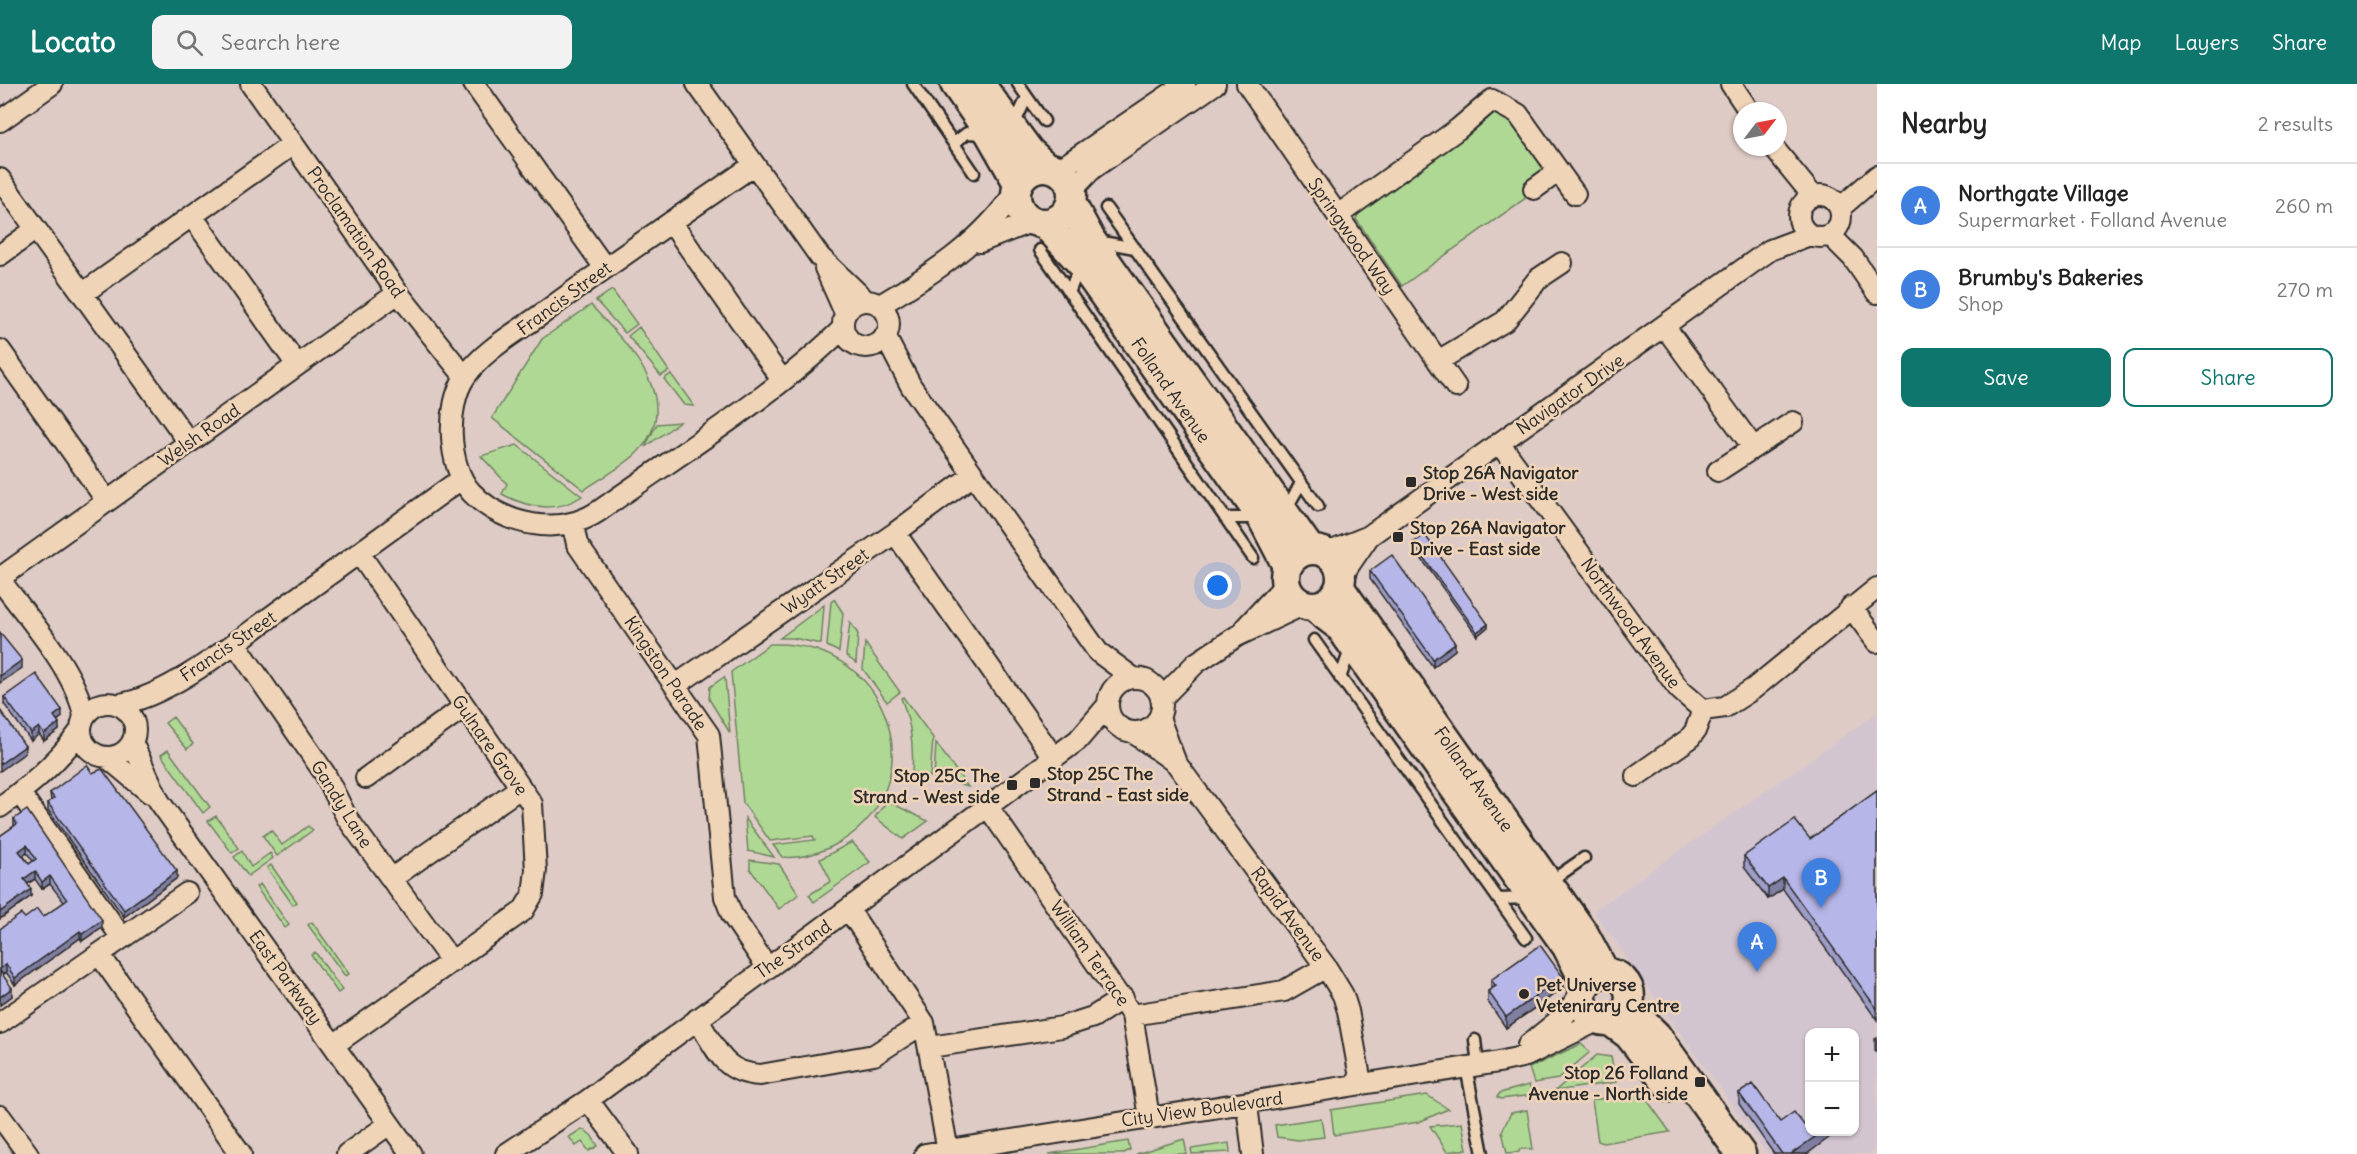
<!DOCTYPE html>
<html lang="en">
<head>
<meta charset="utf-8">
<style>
  body { margin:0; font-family:Delius,sans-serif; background:#f2f2f2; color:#222 }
  .controls { position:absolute; right:18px; bottom:18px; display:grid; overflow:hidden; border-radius:12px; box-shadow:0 2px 4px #0004 }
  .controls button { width:54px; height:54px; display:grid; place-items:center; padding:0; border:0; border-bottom:2px solid #e0e0e0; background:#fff; color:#222; font:30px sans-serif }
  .compass { position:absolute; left:1733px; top:18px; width:54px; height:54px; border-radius:50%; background:#fff; box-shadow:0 2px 4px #0004; rotate:58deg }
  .you { position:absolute; left:1218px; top:502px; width:21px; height:21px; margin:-15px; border:4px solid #fff; border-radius:50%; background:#1a73e8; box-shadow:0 0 0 9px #1a73e833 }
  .badge { display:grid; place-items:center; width:39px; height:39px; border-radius:50%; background:#0f766e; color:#fff; font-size:20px; font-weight:700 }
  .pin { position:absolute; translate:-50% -50px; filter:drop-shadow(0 2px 3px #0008) }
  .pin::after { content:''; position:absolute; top:32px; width:21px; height:18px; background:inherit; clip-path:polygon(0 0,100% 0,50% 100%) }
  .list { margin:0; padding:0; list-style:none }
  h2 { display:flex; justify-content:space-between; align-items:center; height:78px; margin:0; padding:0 24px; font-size:26px }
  h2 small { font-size:20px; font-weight:400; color:#767676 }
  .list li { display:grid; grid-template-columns:39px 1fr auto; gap:18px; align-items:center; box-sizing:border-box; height:84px; padding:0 24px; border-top:2px solid #e0e0e0 }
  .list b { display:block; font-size:22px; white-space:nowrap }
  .list p { margin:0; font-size:20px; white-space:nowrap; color:#767676 }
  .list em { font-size:20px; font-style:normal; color:#767676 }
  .actions { display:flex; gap:12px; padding:18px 24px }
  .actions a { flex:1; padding:14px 0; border:2px solid #0f766e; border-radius:12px; text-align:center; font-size:21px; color:#0f766e }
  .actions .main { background:#0f766e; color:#fff }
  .icon { flex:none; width:33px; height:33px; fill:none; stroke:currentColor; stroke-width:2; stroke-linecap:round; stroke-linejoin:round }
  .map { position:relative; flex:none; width:1877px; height:1070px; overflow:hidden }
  header { display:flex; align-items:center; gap:36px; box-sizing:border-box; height:84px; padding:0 30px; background:#0f766e; color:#fff }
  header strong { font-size:28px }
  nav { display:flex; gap:33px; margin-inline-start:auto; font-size:21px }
  .search { width:420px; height:54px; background:#f2f2f2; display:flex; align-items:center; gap:15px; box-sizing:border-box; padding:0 21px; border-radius:12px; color:#767676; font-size:22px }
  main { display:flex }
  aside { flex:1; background:#fff }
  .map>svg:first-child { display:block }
</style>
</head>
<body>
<header>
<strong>Locato</strong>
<div class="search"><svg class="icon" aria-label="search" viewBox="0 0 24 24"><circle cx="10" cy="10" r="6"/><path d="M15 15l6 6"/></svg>Search here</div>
<nav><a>Map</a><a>Layers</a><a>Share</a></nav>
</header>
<main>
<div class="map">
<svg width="1877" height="1070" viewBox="0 0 1877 1070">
  <rect width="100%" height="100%" fill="#dfcbc6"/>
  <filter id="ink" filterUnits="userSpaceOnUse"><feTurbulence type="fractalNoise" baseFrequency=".0167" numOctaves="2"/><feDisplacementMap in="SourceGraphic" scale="12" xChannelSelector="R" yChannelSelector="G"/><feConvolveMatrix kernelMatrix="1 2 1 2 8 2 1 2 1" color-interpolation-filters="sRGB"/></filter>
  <g filter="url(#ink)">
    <path fill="#d3c5d0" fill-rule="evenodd" d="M1877,629V1065L1870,1070H1767L1593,827ZM1810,948H1854V1048H1810Z"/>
    <path fill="#b0d895" stroke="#6e8260" stroke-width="1.5" d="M1498,27L1519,36L1517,45L1547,83L1534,108L1402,202L1356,135L1363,118L1486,29Z
      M612,206L637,240L625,249L596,217Z
      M591,221C625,259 688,316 637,369C623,383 601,394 584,406L492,334L542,255Z
      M639,243L669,287L661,292L628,252Z
      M671,290L694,322L684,321L664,295Z
      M680,338L645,363L657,340Z
      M517,361L578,409L582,412C556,430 528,424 502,410L507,400L481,372Z
      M834,515L843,529L839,568L827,562L831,518Z
      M824,521L821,560L793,554H780Z
      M850,538L858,550L856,579L846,572Z
      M865,559L900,608L887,618L863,585Z
      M770,560C896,555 938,710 831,763C816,770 799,775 782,773L773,761L815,756L813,752L770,757L743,719L731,588Z
      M724,593L725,595L730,649L709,615L710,603Z
      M903,613L933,654L930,693L912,688C914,662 911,638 901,614Z
      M173,633L193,660L187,665L165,639Z
      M936,659L968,703L934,694Z
      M168,666L210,723L203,729L161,671Z
      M887,717L928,737L903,755L875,733Z
      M216,732L239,764L232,769L208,737Z
      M745,734L774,773L748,767Z
      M308,742L313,746L277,772L263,752L271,746L282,761Z
      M852,758L870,778L814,818L809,811L831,797L820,775Z
      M242,767L251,783L270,769L273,774L248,792L234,773Z
      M750,776L779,780L799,810L779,825L750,785Z
      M271,781L297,818L293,821L267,784Z
      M260,800L289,841L285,844L256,803Z
      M312,838L349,890L345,892L308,841Z
      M315,868L342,906L338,909L311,871Z
      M1581,960L1590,968L1558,995L1534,999L1529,984Z
      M1597,971L1611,973L1616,998L1555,1007Z
      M1529,1001L1532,1011L1501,1015L1497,1013L1500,1009Z
      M1642,1009L1670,1048L1603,1059L1598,1057L1592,1016Z
      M1427,1011L1448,1025L1419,1038L1334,1051L1331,1026Z
      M1527,1026L1533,1065H1520L1519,1068L1507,1069L1502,1047L1511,1029Z
      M1321,1034L1324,1053L1298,1056L1277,1053L1275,1041Z
      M1462,1039L1467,1065L1447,1068L1430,1042Z
      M582,1045L591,1051L598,1062L589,1067L582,1058L576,1062L569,1053Z
      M1184,1055L1187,1070H1136Z
      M1128,1057L1130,1066L1122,1070H1049Z
      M1229,1059L1230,1068L1192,1070L1191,1065Z"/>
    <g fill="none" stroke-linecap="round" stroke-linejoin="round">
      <g stroke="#2b2b2b" stroke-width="15">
        <path id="lane" d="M913,0L974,89
          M1018,0L1044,37
          M1013,43L1027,13
          M954,59L967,49L984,50
          M1106,124L1318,422
          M1097,157L1135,164
          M1040,166L1253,474
          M1069,209L1080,181
          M1285,427L1301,399
          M1225,434H1259
          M1314,556L1526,854
          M1340,594L1350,566
          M1548,799L1584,774
          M1498,815L1530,814
          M1475,956L1478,981
          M1466,983L1483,1070"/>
      </g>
      <g stroke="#2b2b2b" stroke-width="24">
        <path id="street" d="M251,0L398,209L465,293
          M474,0L605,184
          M697,0L820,173L865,216
          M1247,0L1456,303
          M1731,0L1749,27
          M0,37L52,0
          M1773,63L1813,112
          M754,81C684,129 614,177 546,227C519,247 484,265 465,293C446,321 447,382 471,408C503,442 561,453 599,427C680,369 772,314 843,244
          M1058,86L1185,0
          M0,95L188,357
          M1534,105L1559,87
          M1072,106L1092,85L1215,0
          M1799 132a21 21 0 1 1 42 0a21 21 0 1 1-42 0Z
          M1840,124L1877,92
          M1338,131L1458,45L1492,16L1518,30L1575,110
          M192,132L297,281
          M671,138L782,296
          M1830,151L1853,174L1877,209
          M980,158L1033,137
          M0,171L36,145
          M825,184L845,229
          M82,210L293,60
          M843 240a23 23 0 1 1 46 0a23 23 0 1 1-46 0Z
          M880,221C932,190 981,159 1016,107
          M1665,243L1753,363
          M885,252L911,302L1098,568L1132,593
          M0,266L107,417
          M1438,277L1505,237L1538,195L1562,179
          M1500,360L1679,605L1703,626L1725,623L1753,605L1877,504
          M1718,387L1793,338
          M573,441L577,460L709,651L725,813L732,831L767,883
          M895,449L1054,674
          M1327,469L1369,452L1770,166L1810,151
          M1341,493L1369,452
          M0,494L398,209
          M0,496C28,534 74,584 84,631
          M1851,523L1877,558
          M1245,544L1285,501
          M235,559L325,690L347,734L452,878
          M1108 621a27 27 0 1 1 54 0a27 27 0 1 1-54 0Z
          M676,601L895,449L973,391
          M1162,614L1196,579L1237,552L1303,521
          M81 646a27 27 0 1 1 54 0a27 27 0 1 1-54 0Z
          M120,620C168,613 236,558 276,529C338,484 400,439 461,395
          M1159,634L1176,679L1326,883L1343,911L1348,927L1361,999
          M1134,649L1176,679
          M132,658L159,717L411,1070
          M108,674L150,709
          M1636,692L1689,655L1695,647L1703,626
          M366,694L464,623
          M20,709L122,854
          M0,723C30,702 58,678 80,647
          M988,723L1132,931L1149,1033
          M391,795L520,704
          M849,826L924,939L948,1067
          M99,870L241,1070
          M1132,931L1284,907L1326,883
          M697,935C717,965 722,989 760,991L874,971L924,939
          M0,939L187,809
          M335,960L523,827L533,810L536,786L532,720L359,469
          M1528,961L1564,932L1583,907
          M930,963L1062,943L1093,933L1123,914
          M588,1016L628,1070
          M1247,1021L1253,1070
          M0,1032L28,1070
          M347,1070L388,1041
          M506,1070L588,1016L1078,656L1107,622
          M925,1070L1499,978L1526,972L1599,936"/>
      </g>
      <g stroke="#2b2b2b" stroke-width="33">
        <path id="secondary" d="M955,0L990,50L1018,99
          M980,0L1029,67L1045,82
          M1016 111a28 28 0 1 1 56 0a28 28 0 1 1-56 0Z
          M1071,119L1091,156L1310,465
          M1044,139L1081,179L1262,434L1287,482
          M1285 494a28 28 0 1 1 56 0a28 28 0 1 1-56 0Z
          M1340,504L1584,850L1605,889
          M1314,523L1340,543L1567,863L1586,900
          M1582 913a24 24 0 1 1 48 0a24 24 0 1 1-48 0Z
          M1628,924L1656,951L1741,1070
          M1610,937L1629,951L1669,1002"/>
      </g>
      <use href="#lane" stroke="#f0d4b7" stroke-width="10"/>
      <use href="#street" stroke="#f0d4b7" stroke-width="20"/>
      <use href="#secondary" stroke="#f0d4b7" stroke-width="28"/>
    </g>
    <path fill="#9d9dc8" stroke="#2b2b2b" stroke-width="1.5" fill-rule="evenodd" d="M1413,459L1488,543L1477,552L1413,463Z
      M1370,487L1455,566L1433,583L1370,495Z
      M4,613L62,633L57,637L59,646L44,657L39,650L31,657L4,620Z
      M1877,707V936L1783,805L1768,815L1744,783V772L1810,755Z
      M50,709L177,794L124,833L48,726V719L51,717Z
      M14,735L102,843L82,857L80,854L15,901L6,888L2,890L12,912L0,921V845L25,834L43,833L64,818L50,800L42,805L35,795L27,800L31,812L0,835V752L14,742ZM27,769L33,777L29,780L23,771Z
      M1491,896L1563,904L1506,944L1488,918V907L1491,906Z
      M1877,954V968L1875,966V955Z
      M1739,1009L1780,1038L1807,1070H1774L1739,1020Z"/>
    <path fill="#807fa2" stroke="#2b2b2b" stroke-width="1.5" d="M1488,540V543L1477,552V548Z
      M1455,559V566L1433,583V575Z
      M22,576V584L0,599V592Z
      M62,626V633L54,639V632Z
      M59,639V646L44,657V650Z
      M39,643V650L31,657V649Z
      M25,662V669L0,687V680Z
      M27,761V769L19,774V767Z
      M35,787V795L24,802V795Z
      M177,787V794L124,833V826Z
      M50,792V800L42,805V798Z
      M1783,794V805L1768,815V804Z
      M31,805V812L0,835V828Z
      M102,836V843L82,857V850Z
      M80,847V854L15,901V894Z
      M6,880V888L0,892V885Z
      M1563,893V904L1506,944V933Z
      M12,904V912L0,921V913Z
      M1823,1047H1838L1807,1070H1791Z"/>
    <path fill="#b7b6e8" stroke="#2b2b2b" stroke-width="1.5" fill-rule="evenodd" d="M1425,451L1488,540L1477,548L1413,459Z
      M1392,471L1455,559L1433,575L1370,487Z
      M0,549L22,576L0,592Z
      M36,590L62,626L54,632L59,639L44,650L39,643L31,649L4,613Z
      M0,626L25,662L0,680Z
      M87,681L92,689L102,685L177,787L124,826L48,719L54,714L50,709Z
      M1877,707V925L1783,794L1768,804L1744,772L1795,736L1810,755Z
      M27,726L102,836L82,850L80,847L15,894L6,880L0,885V845L21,830L25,834L37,825L43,833L67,816L50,792L42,798L35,787L24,795L31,805L0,828V752L17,740L14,735ZM27,761L36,775L29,780L19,767Z
      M1540,861L1563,893L1506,933L1488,907L1496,902L1491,896Z
      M0,887L12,904L0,913Z
      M1753,1000L1780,1038L1794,1028L1804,1041L1809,1037V1047H1823L1791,1070H1782L1739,1009Z"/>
  </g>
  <g fill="#2b2b2b" stroke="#f0d4b7" stroke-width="2">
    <rect x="1405" y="392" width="12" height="12" rx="3"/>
    <rect x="1392" y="447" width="12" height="12" rx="3"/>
    <rect x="1029" y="693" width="12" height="12" rx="3"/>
    <rect x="1006" y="695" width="12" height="12" rx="3"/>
    <circle cx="1524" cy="910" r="6"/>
    <rect x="1694" y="992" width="12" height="12" rx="3"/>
  </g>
  <g text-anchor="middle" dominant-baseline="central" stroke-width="5" stroke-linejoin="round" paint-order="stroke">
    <g font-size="18" fill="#2b2b2b" stroke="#f0d4b7">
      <text transform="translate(356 148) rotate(55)">Proclamation Road</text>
      <text transform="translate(1352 152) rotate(55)">Springwood Way</text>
      <text transform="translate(564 214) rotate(-36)">Francis Street</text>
      <text transform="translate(1171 306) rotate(55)">Folland Avenue</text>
      <text transform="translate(1570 310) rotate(-35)">Navigator Drive</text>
      <text transform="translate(199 351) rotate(-35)">Welsh Road</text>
      <text transform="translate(825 497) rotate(-35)">Wyatt Street</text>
      <text transform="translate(1631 539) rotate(54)">Northwood Avenue</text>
      <text transform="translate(228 562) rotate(-34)">Francis Street</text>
      <text transform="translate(666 589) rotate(56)">Kingston Parade</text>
      <text transform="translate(490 661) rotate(55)">Gulnare Grove</text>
      <text transform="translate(1474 695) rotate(55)">Folland Avenue</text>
      <text transform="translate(342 720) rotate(58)">Gandy Lane</text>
      <text transform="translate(1288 830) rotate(54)">Rapid Avenue</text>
      <text transform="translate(793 865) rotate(-35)">The Strand</text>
      <text transform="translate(1090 869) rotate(55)">William Terrace</text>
      <text transform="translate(286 893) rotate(54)">East Parkway</text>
      <text transform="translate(1202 1025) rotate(-8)">City View Boulevard</text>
    </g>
    <g font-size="18" font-weight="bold" fill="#2b2b2b" stroke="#f0d4b7" text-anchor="start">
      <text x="1423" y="388">Stop 26A Navigator<tspan x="1423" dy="21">Drive - West side</tspan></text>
      <text x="1410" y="443">Stop 26A Navigator<tspan x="1410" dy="21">Drive - East side</tspan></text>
      <text x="1047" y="689">Stop 25C The<tspan x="1047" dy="21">Strand - East side</tspan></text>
      <text x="1000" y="691" text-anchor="end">Stop 25C The<tspan x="1000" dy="21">Strand - West side</tspan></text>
      <text x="1536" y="900">Pet Universe<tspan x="1536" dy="21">Vetenirary Centre</tspan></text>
      <text x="1688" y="988" text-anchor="end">Stop 26 Folland<tspan x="1688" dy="21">Avenue - North side</tspan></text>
    </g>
  </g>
</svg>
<div class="controls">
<button>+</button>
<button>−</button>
</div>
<svg class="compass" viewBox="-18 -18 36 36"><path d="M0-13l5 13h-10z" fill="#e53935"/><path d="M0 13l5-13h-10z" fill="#767676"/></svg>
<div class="you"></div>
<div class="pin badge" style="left:1757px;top:888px;background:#3f7fe0">A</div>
<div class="pin badge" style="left:1821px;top:824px;background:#3f7fe0">B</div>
</div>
<aside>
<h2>Nearby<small>2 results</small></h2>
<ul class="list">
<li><span class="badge" style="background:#3f7fe0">A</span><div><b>Northgate Village</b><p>Supermarket · Folland Avenue</p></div><em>260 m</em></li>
<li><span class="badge" style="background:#3f7fe0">B</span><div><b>Brumby's Bakeries</b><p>Shop</p></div><em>270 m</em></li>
</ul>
<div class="actions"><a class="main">Save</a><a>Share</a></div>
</aside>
</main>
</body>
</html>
